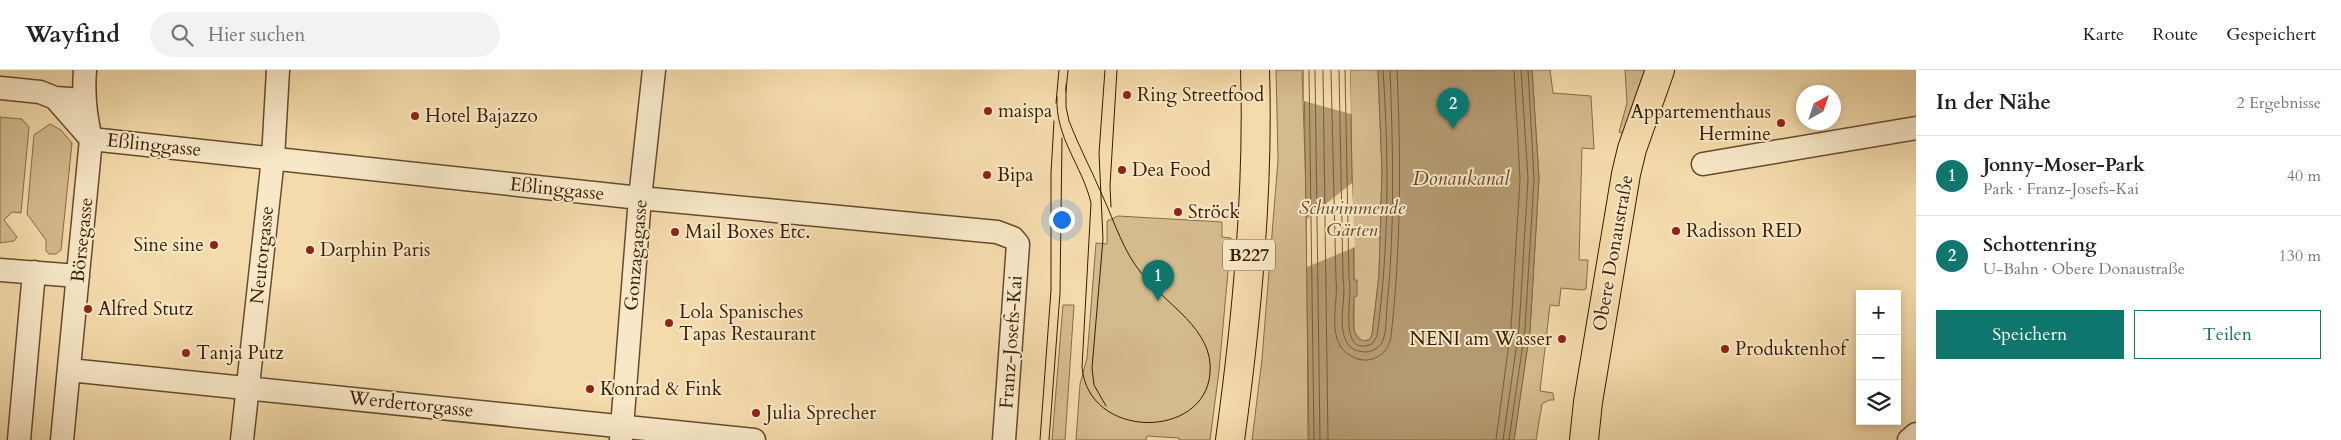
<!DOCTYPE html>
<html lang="de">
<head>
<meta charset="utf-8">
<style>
  body { margin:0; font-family:Cardo,serif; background:#f2f2f2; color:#222 }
  .controls { position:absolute; right:15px; bottom:15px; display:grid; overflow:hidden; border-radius:0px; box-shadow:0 2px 8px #0003 }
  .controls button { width:45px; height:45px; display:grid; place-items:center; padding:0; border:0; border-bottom:1px solid #e0e0e0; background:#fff; color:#222; font:25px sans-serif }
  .compass { position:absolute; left:1796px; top:15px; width:45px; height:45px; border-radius:50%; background:#fff; box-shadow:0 2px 8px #0003; rotate:40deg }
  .you { position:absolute; left:1061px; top:149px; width:18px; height:18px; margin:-12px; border:4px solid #fff; border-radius:50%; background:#1a73e8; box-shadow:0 0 0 8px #1a73e833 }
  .badge { display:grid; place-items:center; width:32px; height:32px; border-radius:50%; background:#0f766e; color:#fff; font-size:16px; font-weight:700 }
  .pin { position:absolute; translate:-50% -41px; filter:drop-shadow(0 1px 2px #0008) }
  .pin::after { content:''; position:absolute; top:26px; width:18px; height:15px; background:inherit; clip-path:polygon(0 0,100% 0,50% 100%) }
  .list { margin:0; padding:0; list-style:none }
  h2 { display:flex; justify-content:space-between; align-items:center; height:65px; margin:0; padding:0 20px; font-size:21px }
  h2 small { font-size:16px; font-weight:400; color:#767676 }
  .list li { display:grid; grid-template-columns:32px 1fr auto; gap:15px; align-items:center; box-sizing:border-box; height:80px; padding:0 20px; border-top:1px solid #e0e0e0 }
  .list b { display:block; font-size:19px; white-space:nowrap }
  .list p { margin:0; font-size:16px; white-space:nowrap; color:#767676 }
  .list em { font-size:16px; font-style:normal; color:#767676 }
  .actions { display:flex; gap:10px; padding:15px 20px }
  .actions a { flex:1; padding:11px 0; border:1px solid #0f766e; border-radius:0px; text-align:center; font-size:18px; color:#0f766e }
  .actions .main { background:#0f766e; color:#fff }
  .icon { flex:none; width:28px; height:28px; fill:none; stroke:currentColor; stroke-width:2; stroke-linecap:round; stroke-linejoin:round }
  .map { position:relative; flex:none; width:1916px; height:370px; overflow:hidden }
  header { display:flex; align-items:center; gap:30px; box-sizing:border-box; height:70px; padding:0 25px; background:#fff; border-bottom:1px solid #e0e0e0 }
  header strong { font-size:24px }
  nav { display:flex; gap:28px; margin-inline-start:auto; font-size:18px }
  .search { width:350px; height:45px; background:#f2f2f2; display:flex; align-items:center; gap:12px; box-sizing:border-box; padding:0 18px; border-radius:28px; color:#767676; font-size:19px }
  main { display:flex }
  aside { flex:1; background:#fff }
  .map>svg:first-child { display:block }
</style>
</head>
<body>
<header>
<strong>Wayfind</strong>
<div class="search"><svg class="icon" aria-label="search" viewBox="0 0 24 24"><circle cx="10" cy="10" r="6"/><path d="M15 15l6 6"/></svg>Hier suchen</div>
<nav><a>Karte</a><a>Route</a><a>Gespeichert</a></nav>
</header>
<main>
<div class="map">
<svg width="1916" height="370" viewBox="0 0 1916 370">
  <rect width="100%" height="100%" fill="#f4dbab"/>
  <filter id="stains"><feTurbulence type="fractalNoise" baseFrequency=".004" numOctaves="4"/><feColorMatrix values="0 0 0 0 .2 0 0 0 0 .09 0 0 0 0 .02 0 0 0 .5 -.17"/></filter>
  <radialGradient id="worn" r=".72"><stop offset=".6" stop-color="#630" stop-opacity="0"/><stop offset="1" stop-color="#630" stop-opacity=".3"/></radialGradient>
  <path fill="#d4bb8e" stroke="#866c48" d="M1276,0H1302L1307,150L1352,113L1351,44L1304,31V0H1378L1382,101L1379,205L1372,265L1369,270L1362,271L1354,262V177L1307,197L1308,370H1252L1262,289L1278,90Z
    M1532,0H1550L1553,23L1591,26L1594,79L1582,78L1579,190H1588L1586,219L1582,220L1561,218L1559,236L1550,235L1540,321L1553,323L1554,330H1549L1542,334L1536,370H1514L1530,260L1539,108Z
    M1625,0H1648L1624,64L1619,62L1627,33Z
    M0,47L22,49L29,57L21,143L12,142L4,150L17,167L14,171L0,173Z
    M50,54L61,60L72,73L61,180L56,184H49L46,181V170L27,144L34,65Z
    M1118,146L1222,152V167L1231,168L1219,301L1210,370H1179V368L1147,366L1146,370H1076L1080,314L1087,288L1096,173L1107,174V151Z
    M1063,235H1074L1065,370H1052Z"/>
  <path fill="#b49a71" stroke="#826844" d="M1304,0H1350L1354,210H1357V226L1354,227C1354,240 1348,276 1369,270L1372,265L1379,205L1382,101L1378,0H1532L1539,108L1530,260L1514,370H1309Z"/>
  <path fill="#f4dbab" d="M1304,0H1350L1351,44L1304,31Z
    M1352,113L1355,177L1307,197V149Z"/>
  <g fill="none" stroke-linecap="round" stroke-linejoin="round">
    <path stroke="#765c39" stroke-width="1" d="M1309,0L1314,370
      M1315,0L1320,370
      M1323,0L1328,370
      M1331,0L1336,210C1339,233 1324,274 1353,287C1359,290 1366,291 1372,289C1383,286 1389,277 1391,267C1401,177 1401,89 1397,0
      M1339,0L1343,209C1347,230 1335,259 1350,277C1360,284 1373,284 1381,274C1387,265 1386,247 1387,236C1395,158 1393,79 1390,0
      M1345,0L1349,209C1354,223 1336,289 1372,274L1377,266C1389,178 1389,88 1383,0
      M1496,370L1511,258L1520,109L1514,0
      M1503,370L1519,259L1528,109L1521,0
      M1509,370L1525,259L1534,109L1528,0"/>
    <g stroke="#664c2c" stroke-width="25">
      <path id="minor" d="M0,18L40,22L55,28L70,29
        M55,28L91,69L640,128L997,162L1013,168L1018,174L1004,370
        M1703,94L1916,58
        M0,200L78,206
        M69,300L754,370
        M19,370L34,202
        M62,370L91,69C85,45 83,25 85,0
        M242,370L273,88L278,0
        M621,370L640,128L654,0
        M1909,370L1916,364"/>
    </g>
    <g stroke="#371d01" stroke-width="30">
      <path id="major" d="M1230,370C1247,248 1259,123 1255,0
        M1584,370L1588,332L1626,104L1632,79L1660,0"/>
    </g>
    <use href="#minor" stroke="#f8e8c8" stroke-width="22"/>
    <use href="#major" stroke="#f4dbab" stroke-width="28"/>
    <path stroke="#371d01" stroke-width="1" d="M1105,0L1099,83L1103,169L1092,298L1094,315L1106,336
      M1066,21L1068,0
      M1057,27C1055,68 1082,95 1091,133L1082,297C1088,370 1205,370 1210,303C1214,259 1166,235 1142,204C1123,181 1115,153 1103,127C1092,101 1079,77 1069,51L1066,37V15
      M1056,33L1059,0
      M1111,137L1110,116L1117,0
      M1040,370L1051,220V103L1054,51
      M1049,370L1060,223L1062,68"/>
  </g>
  <g fill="#8f2418" stroke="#f8e8c8" stroke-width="2">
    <circle cx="1127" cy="25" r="5"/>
    <circle cx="988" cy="41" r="5"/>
    <circle cx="415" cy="46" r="5"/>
    <circle cx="1781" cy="53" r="5"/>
    <circle cx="1122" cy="100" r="5"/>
    <circle cx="987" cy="105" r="5"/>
    <circle cx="1178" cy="142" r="5"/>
    <circle cx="1676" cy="161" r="5"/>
    <circle cx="675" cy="162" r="5"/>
    <circle cx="214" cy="175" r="5"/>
    <circle cx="310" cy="180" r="5"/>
    <circle cx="88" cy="239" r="5"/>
    <circle cx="669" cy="253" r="5"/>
    <circle cx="1562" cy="269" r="5"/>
    <circle cx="1725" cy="279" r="5"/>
    <circle cx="186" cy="283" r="5"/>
    <circle cx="590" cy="319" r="5"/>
    <circle cx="756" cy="343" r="5"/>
  </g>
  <g text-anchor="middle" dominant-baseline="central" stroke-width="4" stroke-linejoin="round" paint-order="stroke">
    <rect fill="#f8e8c8" stroke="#715a3d" stroke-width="1" x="1223" y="169.5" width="52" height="31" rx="4"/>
    <g font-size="18" font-weight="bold" fill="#371d01">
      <text x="1249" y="185">B227</text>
    </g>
    <g font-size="19" fill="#371d01" stroke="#f8e8c8" text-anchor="start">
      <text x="1137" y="25">Ring Streetfood</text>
      <text x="998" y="41">maispa</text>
      <text x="1771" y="42" text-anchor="end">Appartementhaus<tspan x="1771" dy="22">Hermine</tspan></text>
      <text x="425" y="46">Hotel Bajazzo</text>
      <text x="1132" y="100">Dea Food</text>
      <text x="997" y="105">Bipa</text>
      <text x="1188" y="142">Ströck</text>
      <text x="1686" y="161">Radisson RED</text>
      <text x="685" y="162">Mail Boxes Etc.</text>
      <text x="204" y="175" text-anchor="end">Sine sine</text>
      <text x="320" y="180">Darphin Paris</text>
      <text x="98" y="239">Alfred Stutz</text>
      <text x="679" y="242">Lola Spanisches<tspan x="679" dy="22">Tapas Restaurant</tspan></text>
      <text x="1552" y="269" text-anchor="end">NENI am Wasser</text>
      <text x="1735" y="279">Produktenhof</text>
      <text x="196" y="283">Tanja Putz</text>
      <text x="600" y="319">Konrad &amp; Fink</text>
      <text x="766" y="343">Julia Sprecher</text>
    </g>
    <g font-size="19" fill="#371d01" stroke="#f8e8c8">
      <text transform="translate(154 75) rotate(6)">Eßlinggasse</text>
      <text transform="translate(557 119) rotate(6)">Eßlinggasse</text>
      <text transform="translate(82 170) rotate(-84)">Börsegasse</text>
      <text transform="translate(1613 183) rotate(-80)">Obere Donaustraße</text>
      <text transform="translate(262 185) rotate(-84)">Neutorgasse</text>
      <text transform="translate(636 185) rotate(-85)">Gonzagagasse</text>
      <text transform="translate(1011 272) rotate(-86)">Franz-Josefs-Kai</text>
      <text transform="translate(411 334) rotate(6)">Werdertorgasse</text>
    </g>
    <g font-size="19" font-style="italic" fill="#664c2b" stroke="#f8e8c8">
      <text x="1352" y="138">Schwimmende<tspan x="1352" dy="22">Gärten</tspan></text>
    </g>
    <g font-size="20" font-style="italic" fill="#634928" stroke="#f8e8c8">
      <text x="1461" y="108">Donaukanal</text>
    </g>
  </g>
  <rect width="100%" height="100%" filter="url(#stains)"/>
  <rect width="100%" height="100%" fill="url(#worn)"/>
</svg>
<div class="controls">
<button>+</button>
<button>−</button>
<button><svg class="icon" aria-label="layers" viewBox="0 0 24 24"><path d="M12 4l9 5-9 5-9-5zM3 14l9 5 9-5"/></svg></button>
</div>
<svg class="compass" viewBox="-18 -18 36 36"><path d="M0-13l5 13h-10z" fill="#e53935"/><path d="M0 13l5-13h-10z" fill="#767676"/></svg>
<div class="you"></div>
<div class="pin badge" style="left:1158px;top:231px">1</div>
<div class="pin badge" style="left:1453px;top:59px">2</div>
</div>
<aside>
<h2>In der Nähe<small>2 Ergebnisse</small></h2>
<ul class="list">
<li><span class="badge">1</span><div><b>Jonny-Moser-Park</b><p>Park · Franz-Josefs-Kai</p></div><em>40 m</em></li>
<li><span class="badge">2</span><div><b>Schottenring</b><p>U-Bahn · Obere Donaustraße</p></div><em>130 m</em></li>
</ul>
<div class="actions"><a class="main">Speichern</a><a>Teilen</a></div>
</aside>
</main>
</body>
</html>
